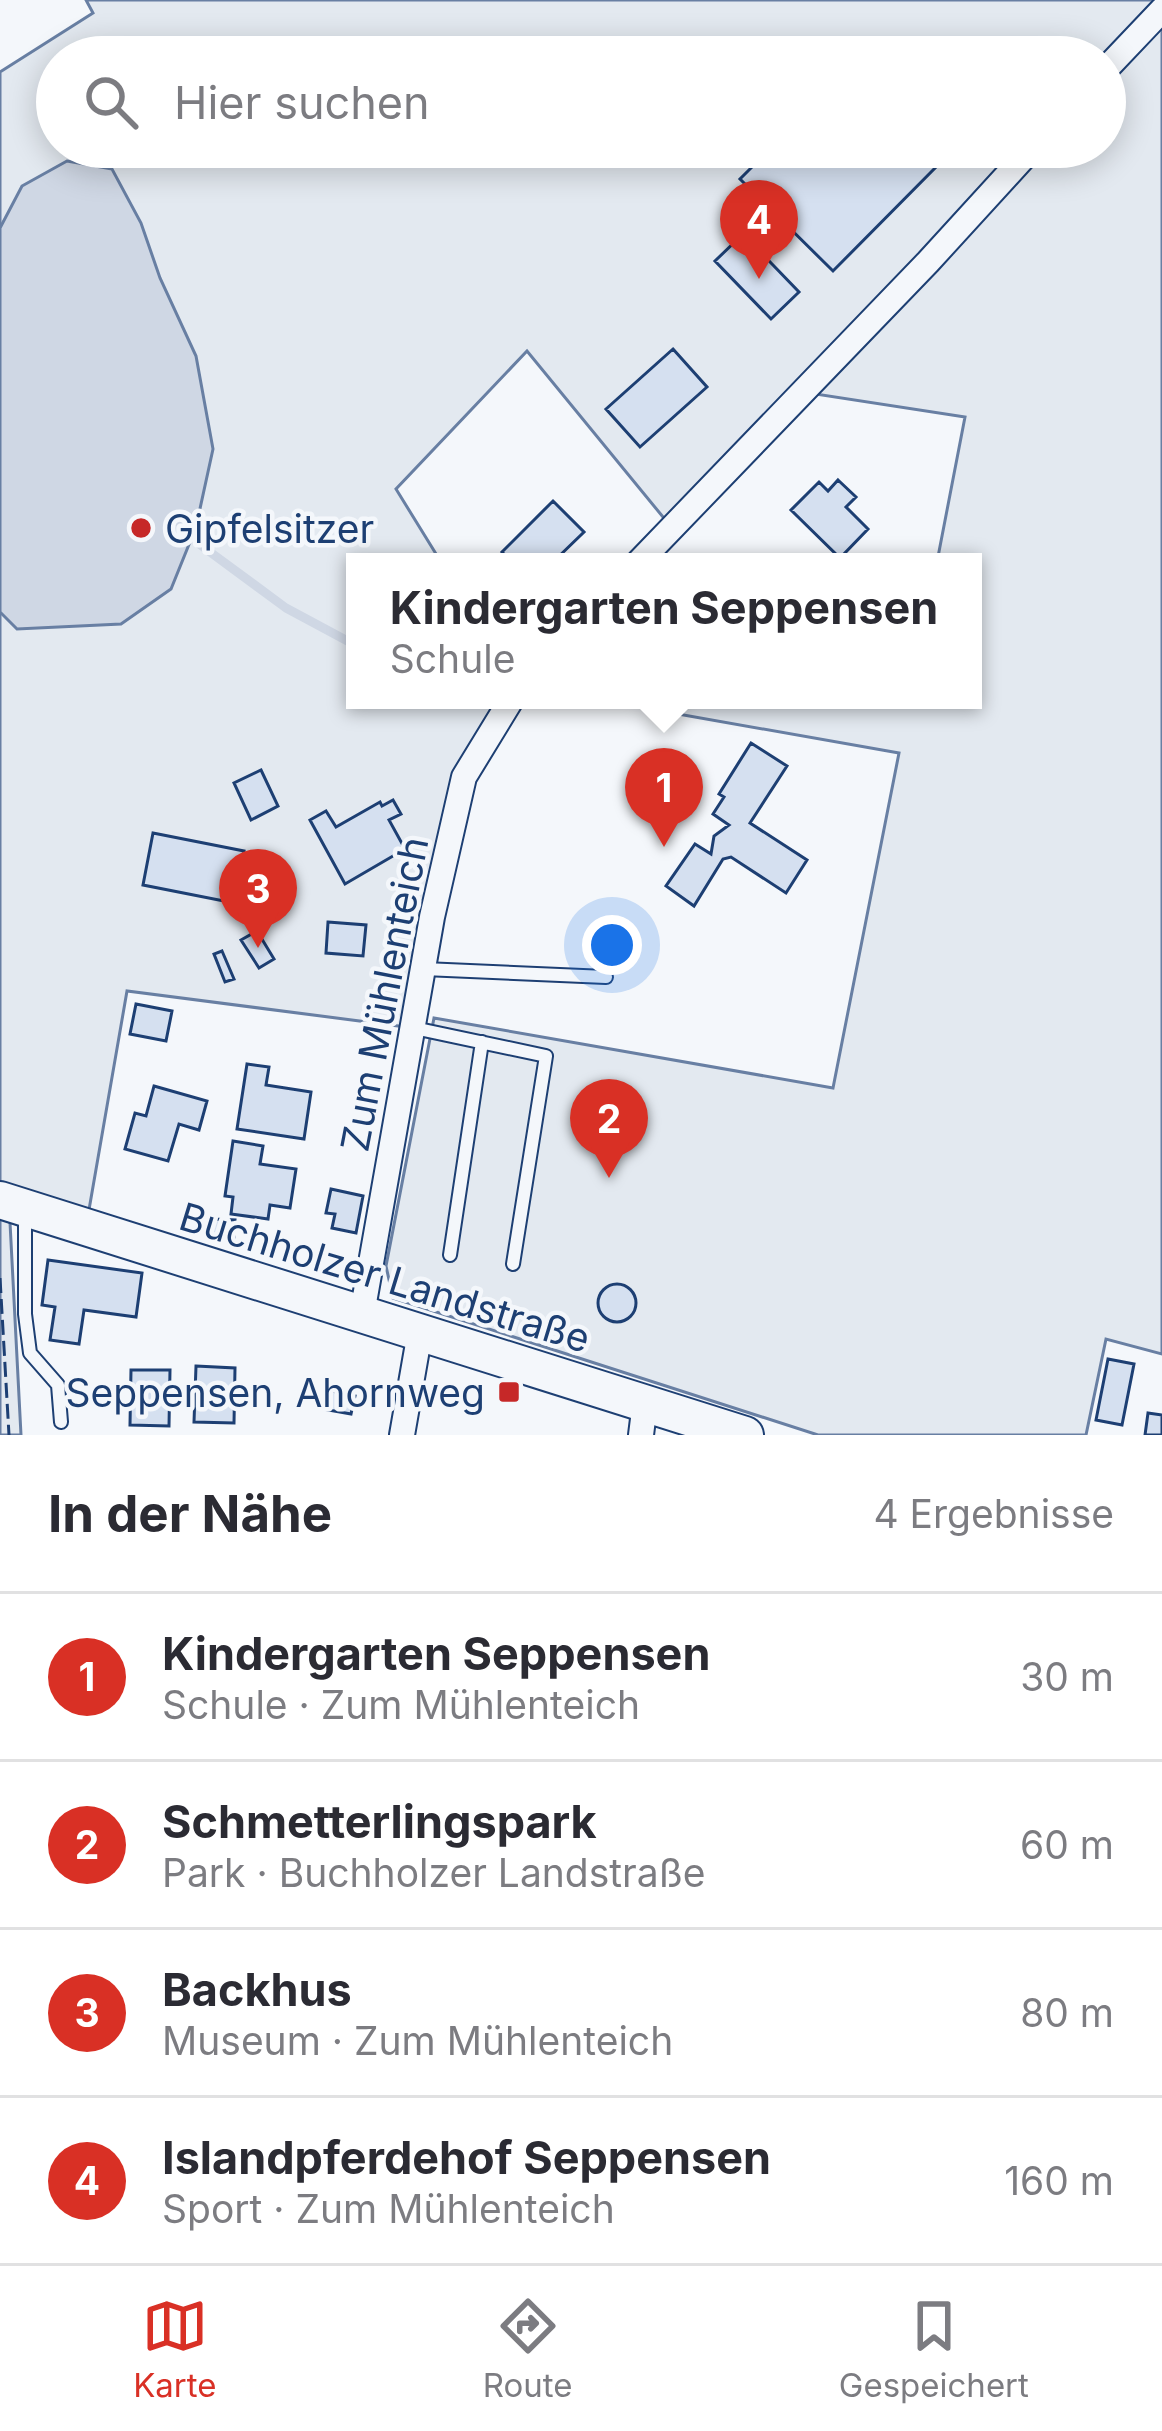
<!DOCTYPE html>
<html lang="de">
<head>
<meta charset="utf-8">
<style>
  body { margin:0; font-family:Inter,sans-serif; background:#f2f2f3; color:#2b2b33 }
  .you { position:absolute; left:612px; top:945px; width:42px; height:42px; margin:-30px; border:9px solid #fff; border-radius:50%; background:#1a73e8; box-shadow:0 0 0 18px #1a73e833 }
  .badge { display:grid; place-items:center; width:78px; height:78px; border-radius:50%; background:#d93025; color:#fff; font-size:39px; font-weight:700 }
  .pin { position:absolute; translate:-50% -99px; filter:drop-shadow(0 3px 6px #0008) }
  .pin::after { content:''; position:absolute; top:63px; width:42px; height:36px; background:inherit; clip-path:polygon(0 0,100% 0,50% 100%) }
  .popup { position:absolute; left:346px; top:553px; width:636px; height:156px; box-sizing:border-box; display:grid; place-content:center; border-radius:0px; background:#fff; filter:drop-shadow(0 3px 9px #0005); font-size:39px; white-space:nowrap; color:#7c7c81 }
  .popup b { font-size:45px; color:#2b2b33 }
  .popup::after { content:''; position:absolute; left:50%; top:100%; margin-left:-24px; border:24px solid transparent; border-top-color:#fff }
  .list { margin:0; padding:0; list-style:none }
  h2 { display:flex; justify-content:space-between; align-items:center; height:156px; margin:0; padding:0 48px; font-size:51px }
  h2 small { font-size:39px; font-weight:400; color:#7c7c81 }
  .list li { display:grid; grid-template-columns:78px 1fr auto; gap:36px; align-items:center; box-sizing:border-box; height:168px; padding:0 48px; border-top:3px solid #e1e1e2 }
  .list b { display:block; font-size:45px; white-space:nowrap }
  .list p { margin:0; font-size:39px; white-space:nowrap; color:#7c7c81 }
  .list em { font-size:39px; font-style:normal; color:#7c7c81 }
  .icon { flex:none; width:66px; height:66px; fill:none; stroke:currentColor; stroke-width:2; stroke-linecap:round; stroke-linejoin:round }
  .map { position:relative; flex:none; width:1162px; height:1435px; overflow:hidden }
  .search { position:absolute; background:#fff; box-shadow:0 6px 30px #0003; left:36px; right:36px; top:36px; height:132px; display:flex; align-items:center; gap:30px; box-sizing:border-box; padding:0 42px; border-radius:66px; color:#7c7c81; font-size:45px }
  .sheet { height:828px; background:#fff }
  nav { display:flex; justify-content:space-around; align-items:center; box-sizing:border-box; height:168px; border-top:3px solid #e1e1e2; background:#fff; font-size:33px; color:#7c7c81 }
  nav a { display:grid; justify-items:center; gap:6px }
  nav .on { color:#d93025 }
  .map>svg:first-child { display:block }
</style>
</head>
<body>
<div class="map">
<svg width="1162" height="1435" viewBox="0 0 1162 1435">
  <rect width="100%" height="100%" fill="#f4f7fb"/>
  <path fill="#e3e9f0" stroke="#687fa3" stroke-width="3" fill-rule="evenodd" d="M86,0H1162V1354L1106,1339L1086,1435H818L393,1298L386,1266L434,1018L833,1088L899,753L599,700H973V562H937L965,417L803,392L672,528L527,351L396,489L441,562H355V700H511L464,777L414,1028L127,991L86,1227L9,1203L21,1435H0V72L93,13ZM57,57H1105V147H57Z"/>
  <path fill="#cfd7e4" stroke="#687fa3" stroke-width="3" d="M67,161L112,169L141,223L160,278L196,356L213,449L196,527L171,589L121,624L17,629L0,612V228L22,186Z"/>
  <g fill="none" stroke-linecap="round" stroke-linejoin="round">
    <path stroke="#cfd7e4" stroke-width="9" d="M191,538L286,608L355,645"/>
  </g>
  <path fill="#d5e0f0" stroke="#1d3f73" stroke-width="3" d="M772,147H920L938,165L833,271L740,179Z
    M743,234L799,292L771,319L715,261Z
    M673,349L707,387L640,447L606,409Z
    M838,480L856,497L846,507L868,529L840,558L791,510L819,482L828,491Z
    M553,501L584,532L553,562H512L502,552Z
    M751,743L787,766L750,823L807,860L786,893L731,857L723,859L694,906L666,886L695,844L711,854L714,836L729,825L713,814L724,797L719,794Z
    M261,770L278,806L251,820L234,783Z
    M393,800L401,814L389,820L405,849L345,884L310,820L326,811L336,827L380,802L382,806Z
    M153,833L244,851L234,903L143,885Z
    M328,922L366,925L363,956L326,953Z
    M257,931L274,959L259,968L241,940Z
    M222,951L234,979L225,982L214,954Z
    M136,1004L172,1011L166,1041L130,1034Z
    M247,1064L269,1067L266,1085L311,1092L304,1139L237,1129Z
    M154,1086L207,1101L199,1130L179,1124L168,1161L125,1149L135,1113L146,1116Z
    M233,1141L263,1146L260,1164L296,1169L290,1208L270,1205L268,1219L231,1214L233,1197L225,1196Z
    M331,1189L363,1196L356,1233L332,1228L335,1214L326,1213Z
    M213,1219L235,1220L234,1238L212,1237Z
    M48,1260L142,1273L136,1317L84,1310L79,1344L50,1340L55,1307L42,1305Z
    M598 1303a19 19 0 1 1 38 0a19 19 0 1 1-38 0Z
    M1108,1359L1134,1364L1122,1425L1096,1420Z
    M196,1366L235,1368L234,1423L194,1422Z
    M131,1370H170L169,1426L130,1425Z
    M327,1390L355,1396L351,1414L323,1409Z
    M1148,1413L1162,1415V1435H1145Z"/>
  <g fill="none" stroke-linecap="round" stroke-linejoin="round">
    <g stroke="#1d3f73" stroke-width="16">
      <path id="lane" d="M424,969L606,977
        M414,1028L546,1056L513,1264
        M25,1215V1314L30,1353L58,1385L61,1422
        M450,1255L482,1042"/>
    </g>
    <g stroke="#1d3f73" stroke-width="28">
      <path id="street" d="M1105,70L1162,10
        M639,562L928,262L1033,147
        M362,1314L432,917L464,777L511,700
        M402,1435L420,1332
        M641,1435L645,1403"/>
    </g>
    <g stroke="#1d3f73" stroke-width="40">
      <path id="secondary" d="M0,1200L745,1435"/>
    </g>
    <use href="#lane" stroke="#f4f7fb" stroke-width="12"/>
    <use href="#street" stroke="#f4f7fb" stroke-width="24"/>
    <use href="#secondary" stroke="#f4f7fb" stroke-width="36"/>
    <path stroke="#1d3f73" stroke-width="3" stroke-dasharray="15 6" stroke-linecap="butt" d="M0,1278L9,1435"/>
  </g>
  <g fill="#c62828" stroke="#f4f7fb" stroke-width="4.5">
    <circle cx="141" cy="528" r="12"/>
    <rect x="497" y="1380" width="24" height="24" rx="6"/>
  </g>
  <g text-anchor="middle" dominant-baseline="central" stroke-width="9" stroke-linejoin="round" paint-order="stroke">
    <g font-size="39" fill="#1d3f73" stroke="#f4f7fb" text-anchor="start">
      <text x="165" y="528">Gipfelsitzer</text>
      <text x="485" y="1392" text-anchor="end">Seppensen, Ahornweg</text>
    </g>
    <g font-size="39" fill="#1d3f73" stroke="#f4f7fb">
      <text transform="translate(384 994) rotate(-79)">Zum Mühlenteich</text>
      <text transform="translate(385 1277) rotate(17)">Buchholzer Landstraße</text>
    </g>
  </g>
</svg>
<div class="you"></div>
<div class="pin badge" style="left:664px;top:847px">1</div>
<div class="popup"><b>Kindergarten Seppensen</b>Schule</div>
<div class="pin badge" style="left:609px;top:1178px">2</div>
<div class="pin badge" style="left:258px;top:948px">3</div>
<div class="pin badge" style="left:759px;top:279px">4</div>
<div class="search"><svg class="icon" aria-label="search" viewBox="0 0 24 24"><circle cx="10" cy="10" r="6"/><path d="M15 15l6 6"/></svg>Hier suchen</div>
</div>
<section class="sheet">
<h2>In der Nähe<small>4 Ergebnisse</small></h2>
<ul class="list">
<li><span class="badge">1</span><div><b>Kindergarten Seppensen</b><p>Schule · Zum Mühlenteich</p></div><em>30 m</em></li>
<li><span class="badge">2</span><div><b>Schmetterlingspark</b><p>Park · Buchholzer Landstraße</p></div><em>60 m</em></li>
<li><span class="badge">3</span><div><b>Backhus</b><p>Museum · Zum Mühlenteich</p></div><em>80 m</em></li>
<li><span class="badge">4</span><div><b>Islandpferdehof Seppensen</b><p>Sport · Zum Mühlenteich</p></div><em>160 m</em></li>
</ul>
</section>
<nav>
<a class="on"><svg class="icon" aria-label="map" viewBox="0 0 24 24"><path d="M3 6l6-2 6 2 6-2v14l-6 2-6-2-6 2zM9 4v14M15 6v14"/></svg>Karte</a>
<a><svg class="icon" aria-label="directions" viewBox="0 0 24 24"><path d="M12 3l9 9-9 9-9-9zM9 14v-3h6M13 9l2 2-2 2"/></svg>Route</a>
<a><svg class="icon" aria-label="saved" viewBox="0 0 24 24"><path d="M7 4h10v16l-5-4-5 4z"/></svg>Gespeichert</a>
</nav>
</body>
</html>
